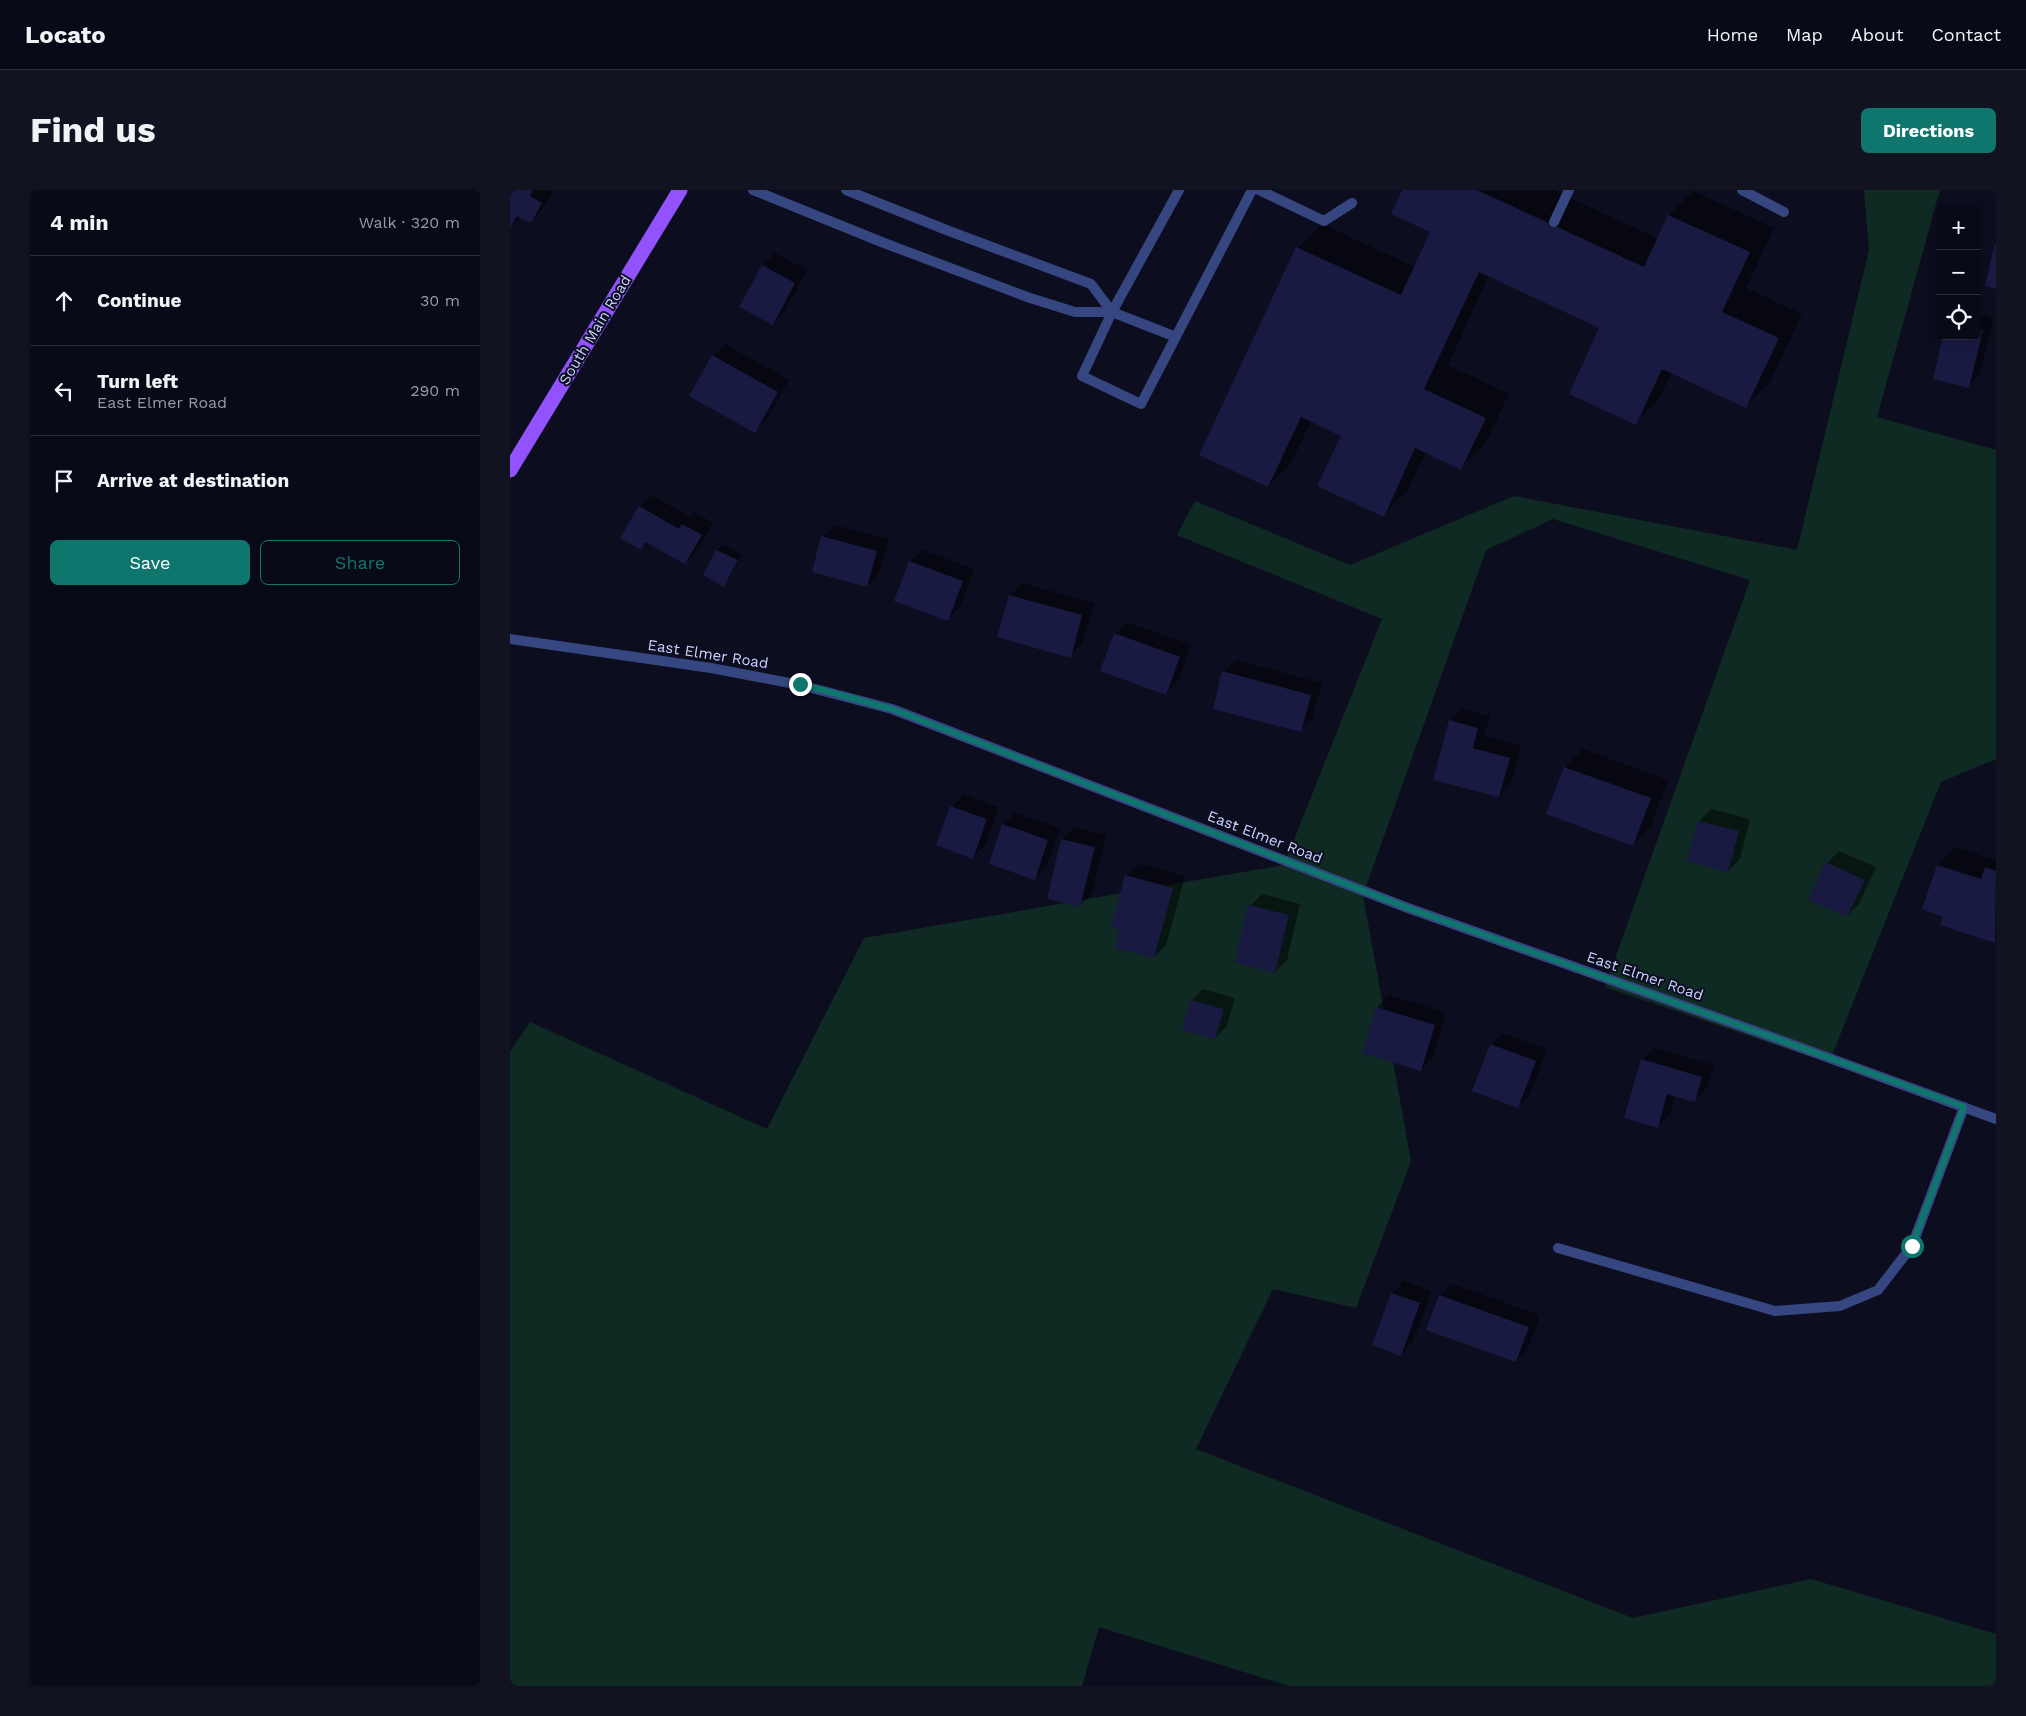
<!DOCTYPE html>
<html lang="en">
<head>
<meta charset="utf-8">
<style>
  body { margin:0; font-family:"Work Sans",sans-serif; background:#121321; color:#f1f3f6 }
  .controls { position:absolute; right:15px; top:15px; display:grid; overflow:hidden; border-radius:8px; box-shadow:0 2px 8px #0003 }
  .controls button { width:45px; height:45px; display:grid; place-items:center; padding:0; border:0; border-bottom:1px solid #292b37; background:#090a18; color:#f1f3f6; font:25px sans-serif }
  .stop { position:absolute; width:15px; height:15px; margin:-11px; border:4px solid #0f766e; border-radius:50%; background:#fff }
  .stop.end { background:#0f766e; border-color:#fff; box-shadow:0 1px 5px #0008 }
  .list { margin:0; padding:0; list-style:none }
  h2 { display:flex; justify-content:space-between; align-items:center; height:65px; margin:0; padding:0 20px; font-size:21px }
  h2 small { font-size:16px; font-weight:400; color:#999aa2 }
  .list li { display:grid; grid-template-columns:32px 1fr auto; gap:15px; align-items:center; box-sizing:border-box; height:90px; padding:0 20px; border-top:1px solid #292b37 }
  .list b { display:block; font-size:19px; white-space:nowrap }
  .list p { margin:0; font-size:16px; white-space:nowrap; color:#999aa2 }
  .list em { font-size:16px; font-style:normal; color:#999aa2 }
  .actions { display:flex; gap:10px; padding:15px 20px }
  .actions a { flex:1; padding:11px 0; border:1px solid #0f766e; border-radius:8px; text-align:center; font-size:18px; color:#0f766e }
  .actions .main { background:#0f766e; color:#fff }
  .icon { flex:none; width:28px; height:28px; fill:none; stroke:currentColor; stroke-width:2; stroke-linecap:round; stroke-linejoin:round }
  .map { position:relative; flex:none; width:1486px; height:1496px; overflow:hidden; border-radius:8px }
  header { display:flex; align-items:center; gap:30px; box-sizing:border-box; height:70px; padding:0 25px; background:#090a18; border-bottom:1px solid #292b37 }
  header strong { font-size:24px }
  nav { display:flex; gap:28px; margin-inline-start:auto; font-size:18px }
  .intro { display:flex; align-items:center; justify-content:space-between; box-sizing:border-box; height:120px; padding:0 30px }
  h1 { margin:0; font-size:35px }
  .button { padding:12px 22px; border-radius:8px; background:#0f766e; color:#fff; font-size:18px; font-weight:700 }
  main { display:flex; gap:30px; padding:0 30px }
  aside { flex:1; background:#090a18; border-radius:8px; box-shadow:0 2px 8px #0003 }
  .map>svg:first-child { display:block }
</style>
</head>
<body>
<header>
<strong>Locato</strong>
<nav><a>Home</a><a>Map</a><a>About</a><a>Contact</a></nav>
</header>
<div class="intro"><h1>Find us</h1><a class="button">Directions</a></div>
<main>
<aside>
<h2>4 min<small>Walk · 320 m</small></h2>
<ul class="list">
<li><svg class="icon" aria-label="ahead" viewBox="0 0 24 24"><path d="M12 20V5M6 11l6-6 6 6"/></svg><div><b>Continue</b></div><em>30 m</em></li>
<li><svg class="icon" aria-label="left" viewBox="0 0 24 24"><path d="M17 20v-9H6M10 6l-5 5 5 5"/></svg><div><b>Turn left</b><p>East Elmer Road</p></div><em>290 m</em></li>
<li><svg class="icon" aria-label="arrive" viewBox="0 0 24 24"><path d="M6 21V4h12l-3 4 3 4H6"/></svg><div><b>Arrive at destination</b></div></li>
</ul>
<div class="actions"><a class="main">Save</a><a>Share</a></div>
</aside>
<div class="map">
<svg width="1486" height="1496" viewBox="0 0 1486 1496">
  <rect width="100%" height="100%" fill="#0c0e20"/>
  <path fill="#0f2a22" d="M1354,0H1430L1367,227L1486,260V569L1431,592L1319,873L1095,797L1240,390L1043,329L976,360L853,705L901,971L846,1118L763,1099L686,1259L1123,1428L1301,1389L1486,1444V1496H779L589,1437L572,1496H0V862L20,832L257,939L354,748L774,675L872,429L667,345L685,311L840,375L1004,306L1287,360L1359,60Z"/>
  <path fill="#0007" d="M0,0H43L32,20L20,32L11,26L0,38Z
    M893,0H1043L1149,49L1159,25L1183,1L1264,38L1236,98L1292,124L1260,192L1236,216L1162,182L1149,209L1125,233L1091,137L979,85L938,175L999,204L975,254L951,278L916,262L897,301L873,325L833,245L801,230L782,272L758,296L691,265L787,58L812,34L905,77L922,41Z
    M265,63L297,80L275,121L263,134L231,117L253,75Z
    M1467,124L1484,128L1470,184L1458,196L1467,146Z
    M215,154L279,190L257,229L245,241L203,166Z
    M142,305L180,327L185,322L203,333L187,361L175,373L137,351L131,358L130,317Z
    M325,335L379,349L369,383L357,396L313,347Z
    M213,355L232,364L219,389L213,395L194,385L207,360Z
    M412,360L464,379L450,417L438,429L400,372Z
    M512,393L584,413L572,454L560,466L488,447L500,405Z
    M617,432L681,455L668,491L656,504L605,444Z
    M726,470L812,493L802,529L790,541L714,482Z
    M952,519L980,526L974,546L1011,556L1001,594L989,606L940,531Z
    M1073,559L1158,590L1141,636L1123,655L1055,577Z
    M454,604L489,617L475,655L462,668L441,617Z
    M1201,619L1240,629L1230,669L1218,681L1189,631Z
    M505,623L550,638L537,676L525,688L493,635Z
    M564,637L596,645L582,703L570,715L552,649Z
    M1446,657L1484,670L1486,668V750L1484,752L1435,726L1428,675Z
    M1329,661L1366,677L1349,714L1337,726L1317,673Z
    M629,674L675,686L656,755L644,767L611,739L616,686Z
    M752,704L790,714L777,770L765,782L740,716Z
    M693,799L725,808L717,836L705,848L681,811Z
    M879,805L936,823L923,868L911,880L867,817Z
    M993,843L1037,859L1020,904L1008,916L981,855Z
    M1145,858L1204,875L1196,899L1184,911L1165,905L1160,924L1147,936L1132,870Z
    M894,1091L921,1101L903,1152L891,1164L882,1103Z
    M942,1094L1030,1125L1018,1159L1006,1171L930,1106Z"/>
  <path fill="#181a42" d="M0,0H23L20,6L32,13L21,33L7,26L0,38Z
    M892,0H967L1134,77L1158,25L1240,62L1212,122L1269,148L1236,218L1152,179L1126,235L1059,204L1089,138L969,82L914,199L976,228L951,280L905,258L874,327L807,296L831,246L791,227L758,297L689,265L786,57L891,105L920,42L881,24Z
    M1485,53H1486V99L1475,96Z
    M252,75L285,93L263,135L229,117Z
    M1467,139L1473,140L1459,198L1423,189L1433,146H1467Z
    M202,165L268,202L245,243L179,206Z
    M129,316L169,339L172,334L192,345L175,374L135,352L131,360L110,348Z
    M311,346L367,361L357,397L302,382Z
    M206,360L228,370L214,397L193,385Z
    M399,371L453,391L438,431L384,411Z
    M499,405L572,425L561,468L487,447Z
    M604,443L670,467L656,505L590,481Z
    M712,481L801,505L791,542L703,519Z
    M939,530L968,538L963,558L1000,568L989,607L923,590Z
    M1054,577L1141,608L1123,656L1036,624Z
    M440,616L477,629L463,669L426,655Z
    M1188,631L1229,641L1218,682L1177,671Z
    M492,634L538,650L525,690L479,674Z
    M551,649L585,657L570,717L537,709Z
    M1315,672L1355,690L1337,727L1298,710Z
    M1427,675L1471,689L1475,677L1486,681L1485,753L1430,735L1433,727L1412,719Z
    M615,685L663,698L644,768L605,758L609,740L601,737Z
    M738,715L779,725L765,783L725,773Z
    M680,810L714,819L705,849L672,840Z
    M866,817L925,835L911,881L852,863Z
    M980,854L1026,871L1008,918L962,901Z
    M1131,869L1192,887L1185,912L1157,904L1148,938L1114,928Z
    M881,1103L910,1113L891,1166L862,1155Z
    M929,1105L1019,1137L1006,1172L916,1140Z"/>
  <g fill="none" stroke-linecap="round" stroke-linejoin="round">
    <path stroke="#364680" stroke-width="10" d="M243,0L374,53L520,108L565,122H602L666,147
      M336,0L439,41L581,94L602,122
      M669,0L602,122L572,186L631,214L742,0
      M749,0L814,31L842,13
      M1232,0L1274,22
      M1044,32L1059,0
      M1048,1058L1265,1121L1330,1116L1368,1100L1402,1056L1454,917"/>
    <path stroke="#364680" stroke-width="10" d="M0,449L201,478L290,495L382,519L898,718L1259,846L1486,929"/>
    <path stroke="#9253ff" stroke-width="15" d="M0,280L170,0"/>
  </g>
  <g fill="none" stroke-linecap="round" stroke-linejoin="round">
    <path stroke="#0f766e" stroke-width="6" d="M290,494L382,519L898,718L1259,846L1454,917L1402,1056"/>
  </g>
  <g text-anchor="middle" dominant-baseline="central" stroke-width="4" stroke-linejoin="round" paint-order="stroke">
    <g font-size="15" fill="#ccd3ff" stroke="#0c0e20">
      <text transform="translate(85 140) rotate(-59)">South Main Road</text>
      <text transform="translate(198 464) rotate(9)">East Elmer Road</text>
      <text transform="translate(755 647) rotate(21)">East Elmer Road</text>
      <text transform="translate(1135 786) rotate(19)">East Elmer Road</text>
    </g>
  </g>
</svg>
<div class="controls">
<button>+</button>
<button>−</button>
<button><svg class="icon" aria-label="locate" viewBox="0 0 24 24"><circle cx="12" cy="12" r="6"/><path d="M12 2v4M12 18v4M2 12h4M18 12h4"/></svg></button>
</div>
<div class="stop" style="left:1402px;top:1056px"></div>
<div class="stop end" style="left:290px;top:494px"></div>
</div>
</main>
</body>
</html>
